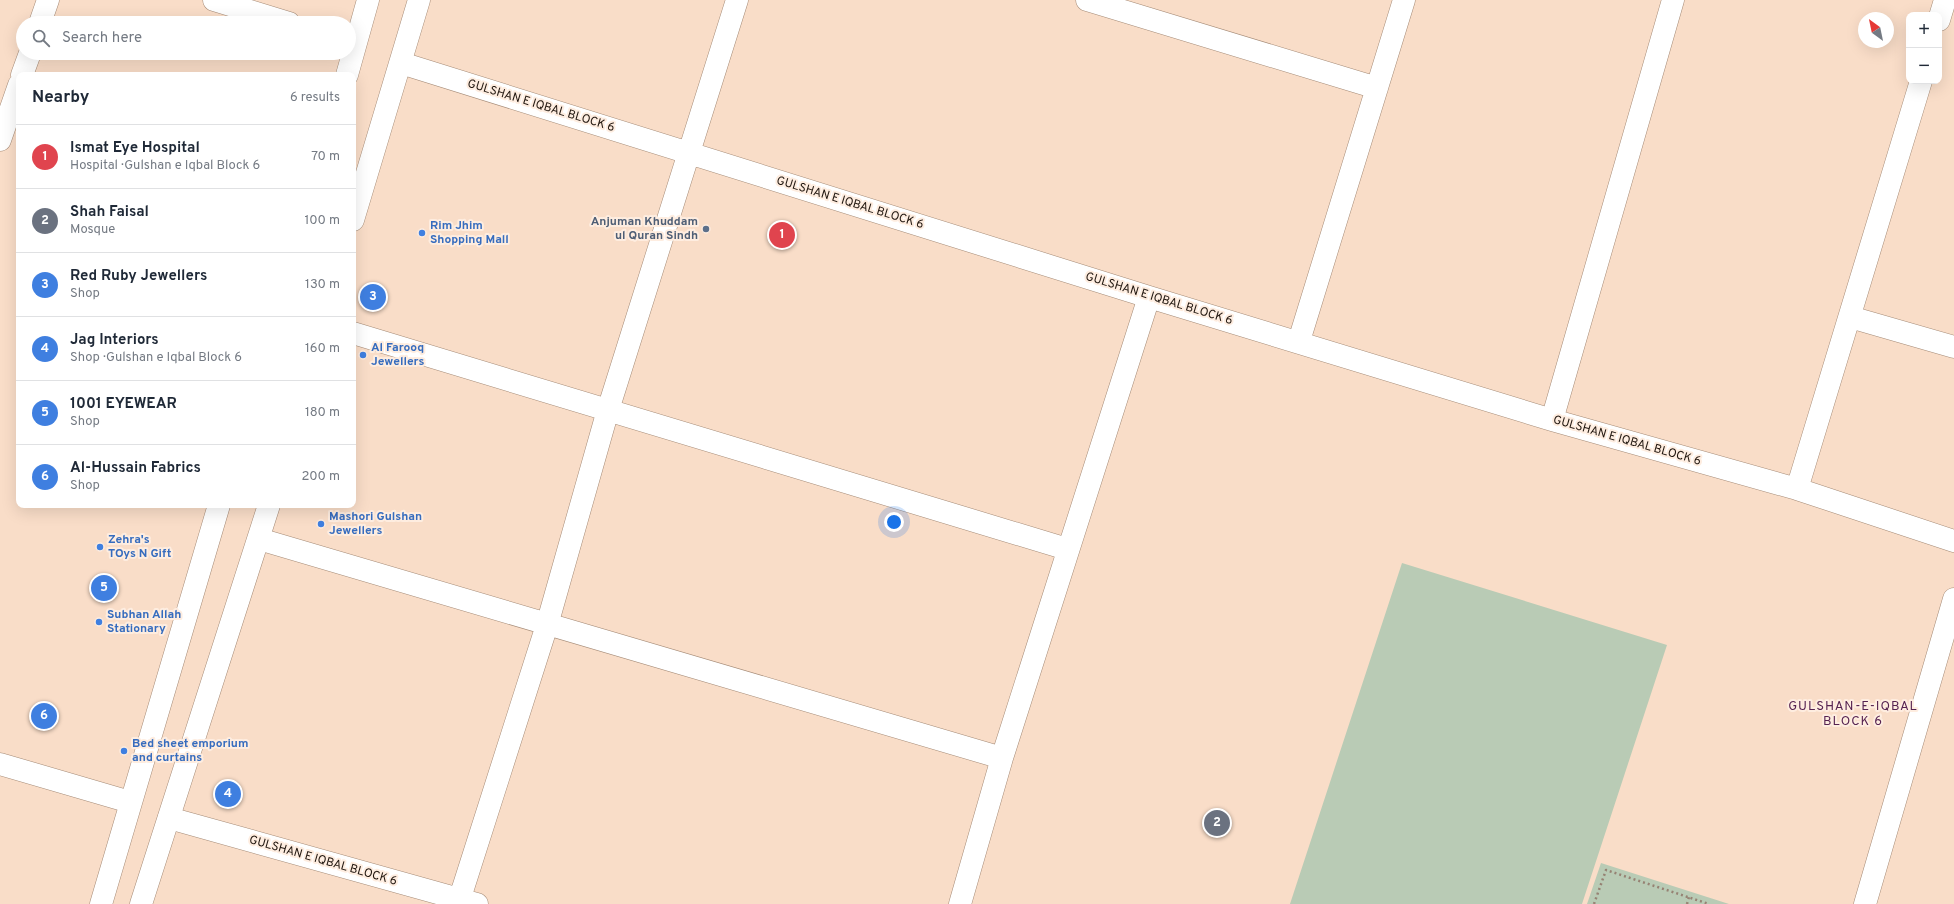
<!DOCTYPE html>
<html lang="en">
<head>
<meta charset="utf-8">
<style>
  body { margin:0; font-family:Overpass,sans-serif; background:#f2f2f3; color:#1f2937 }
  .controls { position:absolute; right:12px; top:12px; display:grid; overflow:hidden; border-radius:8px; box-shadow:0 4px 16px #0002 }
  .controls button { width:36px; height:36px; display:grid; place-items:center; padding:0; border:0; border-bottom:1px solid #e0e1e3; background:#fff; color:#1f2937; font:20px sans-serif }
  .compass { position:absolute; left:1858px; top:12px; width:36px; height:36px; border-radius:50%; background:#fff; box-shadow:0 4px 16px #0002; rotate:327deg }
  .you { position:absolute; left:894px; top:522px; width:14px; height:14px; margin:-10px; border:3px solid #fff; border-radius:50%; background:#1a73e8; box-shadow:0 0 0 6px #1a73e833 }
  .badge { display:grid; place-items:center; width:26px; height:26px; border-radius:50%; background:#ab3f9e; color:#fff; font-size:13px; font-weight:700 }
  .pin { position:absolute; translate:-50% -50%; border:2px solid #fff; box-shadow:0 1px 4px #0006 }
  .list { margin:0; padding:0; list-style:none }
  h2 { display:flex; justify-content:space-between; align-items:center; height:52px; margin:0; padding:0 16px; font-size:17px }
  h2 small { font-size:13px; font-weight:400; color:#747a83 }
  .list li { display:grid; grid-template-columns:26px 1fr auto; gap:12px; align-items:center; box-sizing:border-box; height:64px; padding:0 16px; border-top:1px solid #e0e1e3 }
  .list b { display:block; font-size:15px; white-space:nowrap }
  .list p { margin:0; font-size:13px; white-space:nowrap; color:#747a83 }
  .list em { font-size:13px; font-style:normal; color:#747a83 }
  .icon { flex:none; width:22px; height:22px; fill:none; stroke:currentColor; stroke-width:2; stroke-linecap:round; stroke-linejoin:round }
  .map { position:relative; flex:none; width:1954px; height:904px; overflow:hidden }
  .search { position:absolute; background:#fff; box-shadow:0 4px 16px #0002; left:16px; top:16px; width:340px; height:44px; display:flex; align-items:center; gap:10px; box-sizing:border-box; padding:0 14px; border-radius:22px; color:#747a83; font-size:15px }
  .panel { position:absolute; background:#fff; box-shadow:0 4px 16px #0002; left:16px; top:72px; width:340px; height:436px; border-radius:8px }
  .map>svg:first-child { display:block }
</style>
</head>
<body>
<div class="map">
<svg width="1954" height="904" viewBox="0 0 1954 904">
  <rect width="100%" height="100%" fill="#f9ddc8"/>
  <path fill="#b9cbb5" d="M1402,563L1667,645L1582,904H1290Z
    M1601,863L1729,904H1587Z"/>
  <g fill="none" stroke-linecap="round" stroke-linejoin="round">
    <g stroke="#a58b77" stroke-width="23">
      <path id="minor" d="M214,0L289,23
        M1087,0L1377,88
        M1939,20L1945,0
        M40,23L48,0
        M401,63L1149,297L1552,420L1797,489L1954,541
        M22,75L30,53
        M0,140L19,85
        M1850,317L1954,347
        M353,333L1067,549
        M1299,341L1404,0
        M1552,420L1673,0
        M1797,489L1921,81
        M259,539L1002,758
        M0,764L130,802
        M169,818L477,904
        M458,904L547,625L608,410L737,0
        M960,904L1002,758L1149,297
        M1865,904L1954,599"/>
    </g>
    <g stroke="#a58b77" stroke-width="23">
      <path id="major" d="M347,75L368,0
        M353,220L419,0
        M101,904L219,505
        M141,904L269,505"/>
    </g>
    <path stroke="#968273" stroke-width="2.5" stroke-dasharray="2 3" stroke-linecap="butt" d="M1594,904L1606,870L1709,904
      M1687,904L1689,897"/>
    <use href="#minor" stroke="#fff" stroke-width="22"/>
    <use href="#major" stroke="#fff" stroke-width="22"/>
  </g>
  <circle fill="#5c6f8a" stroke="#feede0" stroke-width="1.5" cx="706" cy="229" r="4"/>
  <g fill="#3f7fe0" stroke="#feede0" stroke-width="1.5">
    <circle cx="422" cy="233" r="4"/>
    <circle cx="363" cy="355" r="4"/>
    <circle cx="321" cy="524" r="4"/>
    <circle cx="100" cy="547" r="4"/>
    <circle cx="99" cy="622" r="4"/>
    <circle cx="124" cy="751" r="4"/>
  </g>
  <g text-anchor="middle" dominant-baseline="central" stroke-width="4" stroke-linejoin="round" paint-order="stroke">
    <g font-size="12" fill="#1e140d" stroke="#feede0">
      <text transform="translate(541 106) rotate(17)">GULSHAN E IQBAL BLOCK 6</text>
      <text transform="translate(850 203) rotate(17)">GULSHAN E IQBAL BLOCK 6</text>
      <text transform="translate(1159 299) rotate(17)">GULSHAN E IQBAL BLOCK 6</text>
      <text transform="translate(1627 441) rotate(16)">GULSHAN E IQBAL BLOCK 6</text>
      <text transform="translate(323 861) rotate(16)">GULSHAN E IQBAL BLOCK 6</text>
    </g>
    <g font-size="12" font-weight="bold" fill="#4e5e75" stroke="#feede0" text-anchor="end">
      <text x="698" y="222">Anjuman Khuddam<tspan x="698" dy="14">ul Quran Sindh</tspan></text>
    </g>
    <g font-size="12" font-weight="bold" fill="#366cbe" stroke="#feede0" text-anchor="start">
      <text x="430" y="226">Rim Jhim<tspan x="430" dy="14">Shopping Mall</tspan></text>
      <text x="371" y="348">Al Farooq<tspan x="371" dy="14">Jewellers</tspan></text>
      <text x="329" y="517">Mashori Gulshan<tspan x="329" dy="14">Jewellers</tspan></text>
      <text x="108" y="540">Zehra's<tspan x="108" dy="14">TOys N Gift</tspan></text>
      <text x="107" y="615">Subhan Allah<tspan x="107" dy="14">Stationary</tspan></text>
      <text x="132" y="744">Bed sheet emporium<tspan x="132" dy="14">and curtains</tspan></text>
    </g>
    <g font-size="13" letter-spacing="1" fill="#562250" stroke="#feede0">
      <text x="1853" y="707">GULSHAN-E-IQBAL<tspan x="1853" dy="15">BLOCK 6</tspan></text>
    </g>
  </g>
</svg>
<div class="controls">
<button>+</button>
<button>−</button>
</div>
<svg class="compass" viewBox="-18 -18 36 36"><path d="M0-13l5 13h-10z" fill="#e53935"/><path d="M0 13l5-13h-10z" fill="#747a83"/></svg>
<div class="you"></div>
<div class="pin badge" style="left:782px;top:235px;background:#e0444e">1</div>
<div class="pin badge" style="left:1217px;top:823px;background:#6b7280">2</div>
<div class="pin badge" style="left:373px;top:297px;background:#3f7fe0">3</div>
<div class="pin badge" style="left:228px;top:794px;background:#3f7fe0">4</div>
<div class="pin badge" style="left:104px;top:588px;background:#3f7fe0">5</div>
<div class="pin badge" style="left:44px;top:716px;background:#3f7fe0">6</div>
<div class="search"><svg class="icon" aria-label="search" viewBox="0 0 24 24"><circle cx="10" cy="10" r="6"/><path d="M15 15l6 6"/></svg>Search here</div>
<section class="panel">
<h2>Nearby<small>6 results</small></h2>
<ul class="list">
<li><span class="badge" style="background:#e0444e">1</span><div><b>Ismat Eye Hospital</b><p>Hospital · Gulshan e Iqbal Block 6</p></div><em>70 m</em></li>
<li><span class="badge" style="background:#6b7280">2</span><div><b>Shah Faisal</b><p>Mosque</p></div><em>100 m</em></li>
<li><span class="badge" style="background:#3f7fe0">3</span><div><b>Red Ruby Jewellers</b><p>Shop</p></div><em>130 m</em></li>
<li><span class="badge" style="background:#3f7fe0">4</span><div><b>Jag Interiors</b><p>Shop · Gulshan e Iqbal Block 6</p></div><em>160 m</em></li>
<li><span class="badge" style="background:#3f7fe0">5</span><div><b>1001 EYEWEAR</b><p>Shop</p></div><em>180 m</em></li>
<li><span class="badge" style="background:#3f7fe0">6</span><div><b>Al-Hussain Fabrics</b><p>Shop</p></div><em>200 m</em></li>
</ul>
</section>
</div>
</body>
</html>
